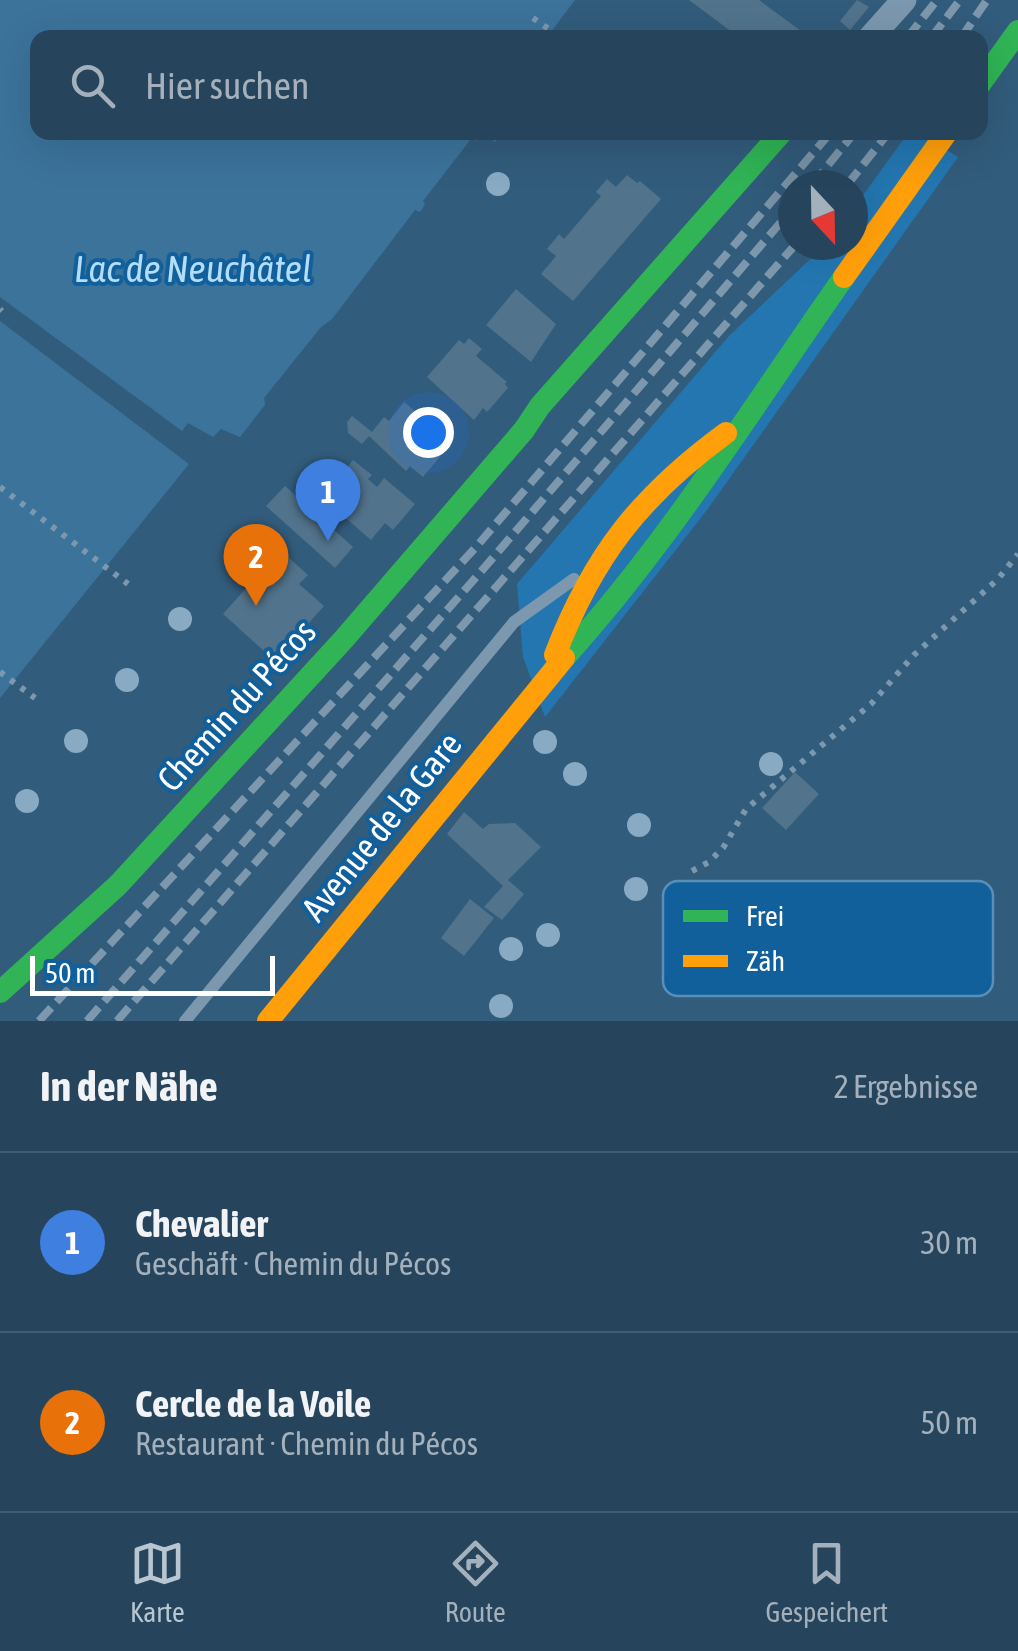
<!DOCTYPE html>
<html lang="de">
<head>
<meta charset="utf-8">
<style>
  body { margin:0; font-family:"Asap Condensed",sans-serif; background:#2e4c63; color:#f1f3f6 }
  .compass { position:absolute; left:778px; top:170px; width:90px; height:90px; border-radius:50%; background:#26455d; box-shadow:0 10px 40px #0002; rotate:158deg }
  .scale { position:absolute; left:30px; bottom:25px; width:245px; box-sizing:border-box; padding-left:10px; border:5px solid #fff; border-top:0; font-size:28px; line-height:35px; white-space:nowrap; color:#fff; -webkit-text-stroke:8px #12609b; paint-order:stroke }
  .you { position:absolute; left:428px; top:432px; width:35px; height:35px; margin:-25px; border:8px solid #fff; border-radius:50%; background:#1a73e8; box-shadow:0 0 0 15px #1a73e833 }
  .badge { display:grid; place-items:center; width:65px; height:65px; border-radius:50%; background:#b7c6d1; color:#fff; font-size:32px; font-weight:700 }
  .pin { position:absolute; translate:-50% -82px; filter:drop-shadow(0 2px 5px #0008) }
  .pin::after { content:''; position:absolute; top:52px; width:35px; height:30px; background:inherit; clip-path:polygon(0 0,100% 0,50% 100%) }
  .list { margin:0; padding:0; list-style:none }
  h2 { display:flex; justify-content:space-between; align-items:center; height:130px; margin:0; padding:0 40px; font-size:42px }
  h2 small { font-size:32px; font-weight:400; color:#a4b1bc }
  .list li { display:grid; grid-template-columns:65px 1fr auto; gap:30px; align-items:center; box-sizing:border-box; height:180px; padding:0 40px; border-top:2px solid #425d72 }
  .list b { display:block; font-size:38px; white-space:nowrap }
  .list p { margin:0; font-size:32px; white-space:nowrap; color:#a4b1bc }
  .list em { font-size:32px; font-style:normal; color:#a4b1bc }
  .icon { flex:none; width:55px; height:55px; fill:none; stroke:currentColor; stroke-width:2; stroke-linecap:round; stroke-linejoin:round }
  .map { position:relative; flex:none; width:1018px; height:1021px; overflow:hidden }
  .search { position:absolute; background:#26455d; box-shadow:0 10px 40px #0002; left:30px; right:30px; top:30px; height:110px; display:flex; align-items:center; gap:25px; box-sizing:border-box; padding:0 35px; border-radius:20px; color:#a4b1bc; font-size:38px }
  .sheet { height:490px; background:#26455d }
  nav { display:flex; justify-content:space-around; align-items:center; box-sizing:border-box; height:140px; border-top:2px solid #425d72; background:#26455d; font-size:28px; color:#a4b1bc }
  nav a { display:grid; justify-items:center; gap:5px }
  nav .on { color:#b7c6d1 }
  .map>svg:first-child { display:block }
</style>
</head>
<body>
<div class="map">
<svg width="1018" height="1021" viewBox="0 0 1018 1021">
  <rect width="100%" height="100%" fill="#325c7c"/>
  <path fill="#2376b0" d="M908,133H947L938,145L958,157L707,510L545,717L523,657L517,584L729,336L825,245H853V209Z"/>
  <path fill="#3c739b" d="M0,0H575L547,37L38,38V132L502,133L495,142L484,134L476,141L471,139L423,201L425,204L420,212L415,210L332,319L321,327L264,398L265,405L240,437L221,429L213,437L188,423L182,431L0,297Z
    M0,321L189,464L0,698Z"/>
  <path fill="#51738c" d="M689,0H759L805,34L802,38H740Z
    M857,0L869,7L850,30L840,21Z
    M627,175L637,183L640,181L661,199L573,301L541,274L556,256L547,249L559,234L564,239L601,196L596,192L607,179L616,187Z
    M516,289L556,324L531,362L486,325Z
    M469,338L482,349L476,356L507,382L505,384L508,388L487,412L483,408L474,420L427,377L459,340L464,344Z
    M404,402L452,442L423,477L410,466L406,471L369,436L362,444L348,433L347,422L352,416L372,432L384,417L389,421Z
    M353,460L372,475L368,479L377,487L384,478L415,504L393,530L385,523L371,540L317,493L340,466L345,470Z
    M285,486L353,547L335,568L266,506Z
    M273,558L282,567L289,558L308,575L299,584L324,606L275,661L223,614Z
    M795,772L819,794L786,830L762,808Z
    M464,812L483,829L489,824L515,823L541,847L508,880L524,894L502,920L484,907L503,886L447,834Z
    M470,899L494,918L464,956L441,938Z"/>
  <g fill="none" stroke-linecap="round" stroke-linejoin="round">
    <path stroke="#7c98ae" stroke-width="6" stroke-dasharray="5 8" stroke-linecap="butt" d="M533,18L553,32
      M0,309L2,311
      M0,487L128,584
      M0,672L35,698
      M692,871L709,862L723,848L746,809L871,704L914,655L998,579L1018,554"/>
    <path stroke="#7c98ae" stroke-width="12" d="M185,1021L514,622L574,579"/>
    <path stroke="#7c98ae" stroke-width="25" d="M870,38L904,0"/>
    <path stroke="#30b455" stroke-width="22" d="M980,84L1018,31
      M564,658C670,541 753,406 844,277
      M0,992L118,885L344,639L524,430L540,406L782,132"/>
    <path stroke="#ff9f0a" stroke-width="22" d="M844,277L947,132
      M555,655C593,556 640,496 726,433
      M268,1021L564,658"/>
    <path stroke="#7d98ac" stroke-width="8" stroke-dasharray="18 8" stroke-linecap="butt" d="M907,38L937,0
      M931,38L960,0
      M961,38L987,0
      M812,185L855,132
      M847,185L889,132
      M39,1021L476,547L831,132
      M87,1021L491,560L793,208
      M117,1021L795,245"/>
  </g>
  <g fill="#88aac3">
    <circle cx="498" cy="184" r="12"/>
    <circle cx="180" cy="619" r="12"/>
    <circle cx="127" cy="680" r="12"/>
    <circle cx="76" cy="741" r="12"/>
    <circle cx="545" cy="742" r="12"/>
    <circle cx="771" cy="764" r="12"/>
    <circle cx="575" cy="774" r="12"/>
    <circle cx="27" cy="801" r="12"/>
    <circle cx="639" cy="825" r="12"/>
    <circle cx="636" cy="889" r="12"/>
    <circle cx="548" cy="935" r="12"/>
    <circle cx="511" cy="949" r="12"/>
    <circle cx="501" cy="1006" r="12"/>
  </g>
  <g text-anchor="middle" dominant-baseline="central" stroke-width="8" stroke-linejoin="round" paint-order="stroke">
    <g font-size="35" fill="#fff" stroke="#12609b">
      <text transform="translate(236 705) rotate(-48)">Chemin du Pécos</text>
      <text transform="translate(381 826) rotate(-51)">Avenue de la Gare</text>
    </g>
    <g font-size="38" font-style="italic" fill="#b3ddfa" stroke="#12609b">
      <text x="193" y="268">Lac de Neuchâtel</text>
    </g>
  </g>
  <rect x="663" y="881" width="330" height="115" rx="15" fill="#12609b" stroke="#5990b9" stroke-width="2.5"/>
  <rect x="683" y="910" width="45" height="12" fill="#30b455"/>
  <rect x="683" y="955" width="45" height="12" fill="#ff9f0a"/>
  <g font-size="28" fill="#fff">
    <text x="746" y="926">Frei</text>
    <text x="746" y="971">Zäh</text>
  </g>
</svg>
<svg class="compass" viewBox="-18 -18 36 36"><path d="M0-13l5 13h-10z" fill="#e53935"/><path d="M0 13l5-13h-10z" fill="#a4b1bc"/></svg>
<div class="scale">50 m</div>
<div class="you"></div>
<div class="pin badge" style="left:328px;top:541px;background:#3f7fe0">1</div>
<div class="pin badge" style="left:256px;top:606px;background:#e8710a">2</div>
<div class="search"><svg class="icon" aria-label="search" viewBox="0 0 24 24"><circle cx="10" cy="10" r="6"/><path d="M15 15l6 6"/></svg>Hier suchen</div>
</div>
<section class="sheet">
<h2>In der Nähe<small>2 Ergebnisse</small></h2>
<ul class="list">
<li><span class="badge" style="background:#3f7fe0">1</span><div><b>Chevalier</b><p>Geschäft · Chemin du Pécos</p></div><em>30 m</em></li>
<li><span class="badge" style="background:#e8710a">2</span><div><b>Cercle de la Voile</b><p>Restaurant · Chemin du Pécos</p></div><em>50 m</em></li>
</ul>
</section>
<nav>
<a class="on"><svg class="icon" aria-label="map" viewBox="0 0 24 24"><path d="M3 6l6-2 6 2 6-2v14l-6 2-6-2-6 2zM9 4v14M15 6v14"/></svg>Karte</a>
<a><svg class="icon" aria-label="directions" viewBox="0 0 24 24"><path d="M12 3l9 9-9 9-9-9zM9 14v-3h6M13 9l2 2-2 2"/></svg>Route</a>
<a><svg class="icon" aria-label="saved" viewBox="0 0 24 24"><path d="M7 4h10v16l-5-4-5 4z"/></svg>Gespeichert</a>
</nav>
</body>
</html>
